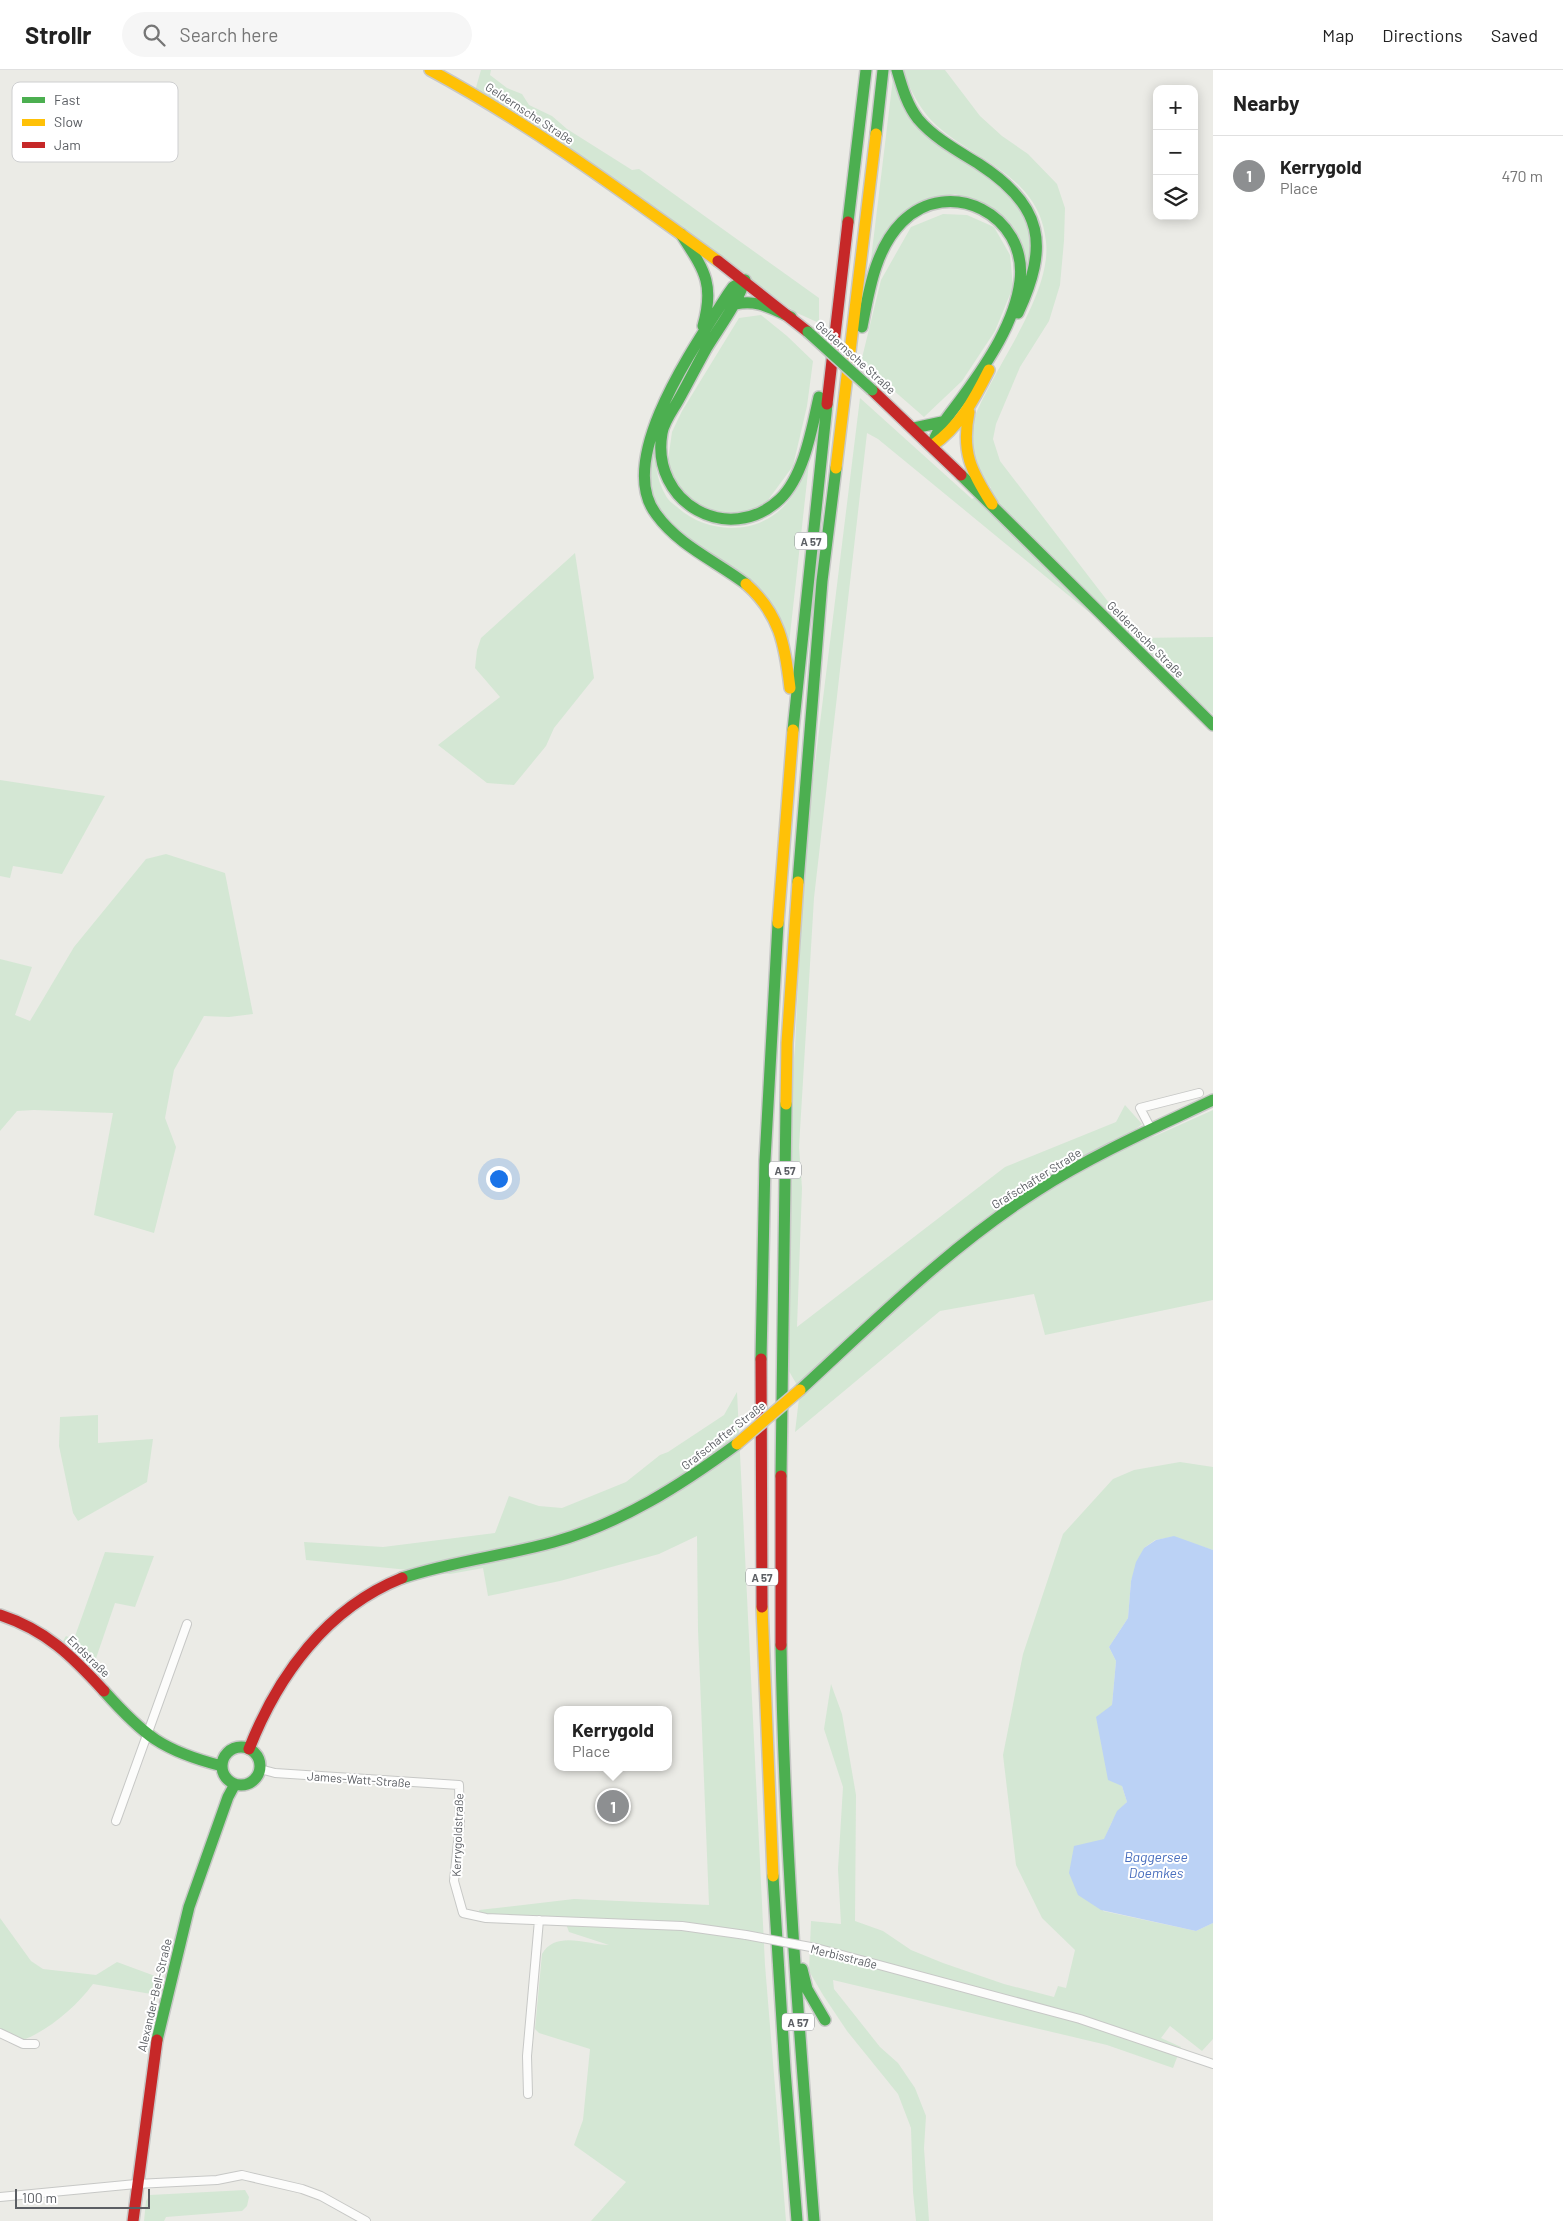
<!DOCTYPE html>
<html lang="en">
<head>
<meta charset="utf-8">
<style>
  body { margin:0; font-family:Barlow,sans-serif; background:#f6f6f6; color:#222 }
  .controls { position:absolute; right:15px; top:15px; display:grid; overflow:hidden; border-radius:10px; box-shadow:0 2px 12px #0003 }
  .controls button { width:45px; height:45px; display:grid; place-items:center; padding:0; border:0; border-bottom:1px solid #e0e0e0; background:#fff; color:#222; font:25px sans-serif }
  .scale { position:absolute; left:15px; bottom:12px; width:135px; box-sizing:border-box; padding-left:5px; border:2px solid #5b5e63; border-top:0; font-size:14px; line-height:18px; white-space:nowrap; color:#5b5e63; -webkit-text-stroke:4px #fff; paint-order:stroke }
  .you { position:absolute; left:498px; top:1108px; width:18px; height:18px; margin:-12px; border:4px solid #fff; border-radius:50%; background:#1a73e8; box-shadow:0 0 0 8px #1a73e833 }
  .badge { display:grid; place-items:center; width:32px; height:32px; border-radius:50%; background:#8d8f91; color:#fff; font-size:16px; font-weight:700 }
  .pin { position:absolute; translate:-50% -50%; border:2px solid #fff; box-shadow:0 1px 5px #0006 }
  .popup { position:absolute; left:554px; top:1636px; width:118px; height:65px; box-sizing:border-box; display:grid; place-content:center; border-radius:10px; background:#fff; filter:drop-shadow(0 1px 4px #0005); font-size:16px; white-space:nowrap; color:#767676 }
  .popup b { font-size:19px; color:#222 }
  .popup::after { content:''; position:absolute; left:50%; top:100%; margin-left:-10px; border:10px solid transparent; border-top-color:#fff }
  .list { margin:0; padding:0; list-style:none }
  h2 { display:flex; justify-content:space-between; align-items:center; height:65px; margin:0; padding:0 20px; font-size:21px }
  h2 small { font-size:16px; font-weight:400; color:#767676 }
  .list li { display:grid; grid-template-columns:32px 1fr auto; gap:15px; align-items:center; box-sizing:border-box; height:80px; padding:0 20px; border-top:1px solid #e0e0e0 }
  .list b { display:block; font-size:19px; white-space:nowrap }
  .list p { margin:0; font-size:16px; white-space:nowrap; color:#767676 }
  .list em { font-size:16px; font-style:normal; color:#767676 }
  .icon { flex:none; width:28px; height:28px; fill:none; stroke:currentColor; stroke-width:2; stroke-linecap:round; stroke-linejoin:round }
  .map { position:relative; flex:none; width:1213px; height:2151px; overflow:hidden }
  header { display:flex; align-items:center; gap:30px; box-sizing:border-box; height:70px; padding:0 25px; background:#fff; border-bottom:1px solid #e0e0e0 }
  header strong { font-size:24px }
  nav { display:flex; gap:28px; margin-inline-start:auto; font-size:18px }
  .search { width:350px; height:45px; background:#f6f6f6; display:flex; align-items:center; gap:12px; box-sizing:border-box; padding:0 18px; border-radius:28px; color:#767676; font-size:19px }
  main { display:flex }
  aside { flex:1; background:#fff }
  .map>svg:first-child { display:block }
</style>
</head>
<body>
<header>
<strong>Strollr</strong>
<div class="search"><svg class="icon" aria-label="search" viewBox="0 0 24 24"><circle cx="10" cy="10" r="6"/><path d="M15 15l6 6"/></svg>Search here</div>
<nav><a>Map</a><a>Directions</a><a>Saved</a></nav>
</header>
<main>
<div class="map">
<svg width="1213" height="2151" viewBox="0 0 1213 2151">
  <rect width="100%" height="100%" fill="#ebebe6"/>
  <path fill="#d4e7d4" d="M481,0H491L490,5L507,18L522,24L529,35L552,46L567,59L632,100L639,99L819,228V253L795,242L746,206L475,21Z
    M903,0H945L980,46L1002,66L1028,84L1057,114L1065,138L1064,171L1060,215L1049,251L1020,297L996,354L993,369L1000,391L1136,568L1213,567V644L878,369L867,363L814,828L799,1077L802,1118L797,1257L1005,1097L1116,1052L1125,1035L1142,1054L1114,1077L1155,1066L1213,1040V1230L1045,1265L1034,1224L940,1241L795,1362L800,1320L783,1291L782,1124L795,977L805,775L860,328L972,429L991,418C985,408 974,398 971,387C964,362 979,336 990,315C1010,276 1051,216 1046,172C1040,106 977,92 936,55C921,41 909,19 903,0Z
    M893,8L904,38L1021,136L1033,170L1031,202L1026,204L1022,178L975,130L955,124L924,130L899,147L868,214Z
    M943,144L967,145L994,157L1010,185L1013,217L995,261L962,311L924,347L861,292L881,210L911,157Z
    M761,245L787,266L813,291L807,336L793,396L768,430L753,440L734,445L708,440L682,424L673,409L668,390L672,362L682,341L739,248Z
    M654,367C655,387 655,408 666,426C668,430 673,434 677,437C706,464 756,466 784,436C796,424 802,408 809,393L789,574L786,561L719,491L664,449L651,425L647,401Z
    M575,483L594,608L554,658L546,676L514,715L487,713L438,675L500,627L475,598L477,580L481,568Z
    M0,710L105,726L62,804L13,796L10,808L0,806Z
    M166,784L225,803L253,944L229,947L204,946L174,1000L165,1048L176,1077L154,1163L94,1145L113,1043L34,1040L17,1041L0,1061V889L32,897L15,945L30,951L74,877L146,789Z
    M737,1322L765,1895L786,2151H591L626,2112L574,2075L583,2050L590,1979L539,1963L535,1959L542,1884C556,1860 587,1875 609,1875L569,1862L566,1854L480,1845L479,1840L574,1829L709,1835L698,1560L697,1466L659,1484L560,1511L488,1526L483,1498L450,1504L306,1490L304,1472L383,1477L495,1463L509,1426L539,1436L562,1438L626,1412L660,1385L668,1382L724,1345Z
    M98,1345V1373L153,1369L147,1412L78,1451L73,1443L59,1376L60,1347Z
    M1180,1392L1213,1397V1480L1172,1467L1155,1470L1144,1478L1131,1511L1128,1548L1109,1577L1116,1591L1112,1635L1122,1716L1127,1732C1096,1761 1103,1802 1103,1841L1196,1861L1213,1853V1969L1202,1981L1170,1956L1161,1968L1181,1977L1173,1998L1107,1975L833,1910L834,1919L880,1977L898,1993L915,2018L926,2046L924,2078L929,2151H916L913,2122L911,2058L898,2024L847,1961L823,1925L809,1901L811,1851L841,1854L838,1799L843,1717L824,1659L831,1614L842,1644L856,1725L855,1851L883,1861L911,1880L943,1893L1004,1914L1054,1927L1058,1916L1066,1918L1075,1880L1042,1848L1016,1795L1003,1685L1023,1584L1063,1464L1113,1409L1134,1400Z
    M105,1482L154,1486L135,1537L115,1533L93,1597L63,1571L66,1566L74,1569Z
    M0,1848L31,1891L43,1899L96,1905L117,1892L155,1906L151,1924L93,1914C76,1937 49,1960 23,1970L0,1959Z
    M245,2120L249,2127L247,2136L242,2141L166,2147L164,2151H144L146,2131L150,2125Z"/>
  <path fill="#bbd2f5" d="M1174,1466L1213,1480V1853L1196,1861L1101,1840L1078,1825L1069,1803L1074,1776L1104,1769L1117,1741L1127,1732L1122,1716L1108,1710L1096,1647L1112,1635L1116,1591L1109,1577L1128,1548L1131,1511L1136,1492L1144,1478L1156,1470Z"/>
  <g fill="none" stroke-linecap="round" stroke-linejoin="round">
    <g stroke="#c7c8c6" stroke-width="10">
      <path id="street" d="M1151,1059L1140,1038L1199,1023
        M260,1699L275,1703L459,1715L460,1752L454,1811L463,1843L486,1848L682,1856L746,1865
        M116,1751L187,1554
        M816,1878L1080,1949L1213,1994
        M0,1963L23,1974H35
        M528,2024L527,1986L539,1850
        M0,2127L136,2114L217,2110L242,2105L302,2119L321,2126L366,2151"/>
    </g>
    <g stroke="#c8c8c7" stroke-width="14">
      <path id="fast" d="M897,0C902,17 907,35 918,49C934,68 958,81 979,94C1044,136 1049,176 1018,243
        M876,64L883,0
        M848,152L866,0
        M681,164C704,200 715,213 703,256
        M745,210L733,217L728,224C697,273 614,389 656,444C679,476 716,491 746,514
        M745,210C736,236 720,256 706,279C697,295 688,313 679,329C673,340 664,351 662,363C650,433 729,477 780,429C804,406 812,358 819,327
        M736,234C757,229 772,239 791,247
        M862,257C869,221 875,179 902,152C949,105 1028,145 1020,211C1015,252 988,292 964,325C952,342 938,356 932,376
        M914,358L942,352
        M961,405L1213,655
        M793,660L827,334
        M798,812L822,511L836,398
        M761,1289L765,1090L778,853
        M800,1320C876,1250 950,1176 1038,1120C1093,1085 1154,1058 1213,1030
        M781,1406L786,1034
        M402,1508C452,1491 504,1486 554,1472C622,1453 681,1415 737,1374
        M781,1575C784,1768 799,1959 814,2151
        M104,1621C144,1666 163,1681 222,1696
        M222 1696a19 19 0 1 1 38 0a19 19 0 1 1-38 0Z
        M773,1806L785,2000L797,2151
        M802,1899L807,1919L825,1950
        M157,1970L189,1837L228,1727L235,1714"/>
    </g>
    <g stroke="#c8c8c7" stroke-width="14">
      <path id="slow" d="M430,0C532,55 624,123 718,191
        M969,342C961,382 971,401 992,434
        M932,376C960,356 974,330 989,300
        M836,398L876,64
        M746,514C780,544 785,575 790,618
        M778,853L793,660
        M786,1034L787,973L798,812
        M762,1537L773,1806"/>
    </g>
    <g stroke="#c8c8c7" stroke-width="14">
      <path id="jam" d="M718,191L808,262
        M872,320L961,405
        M827,334L848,152
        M761,1289L762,1537
        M781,1406V1575
        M0,1545C46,1560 72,1586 104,1621
        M249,1679C278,1605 327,1538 402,1508
        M133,2151L157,1970"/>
    </g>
    <use href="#street" stroke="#fcfcfb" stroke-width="8"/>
    <use href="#fast" stroke="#4caf50" stroke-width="11"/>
    <use href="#slow" stroke="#ffc107" stroke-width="11"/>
    <use href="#jam" stroke="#c62828" stroke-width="11"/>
    <g stroke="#c7c8c6" stroke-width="10" stroke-linecap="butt">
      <path id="street-bridge" d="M746,1865L816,1878"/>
    </g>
    <g stroke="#c8c8c7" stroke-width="14" stroke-linecap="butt">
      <path id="fast-bridge" d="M808,262L872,320"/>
    </g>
    <g stroke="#c8c8c7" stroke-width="14" stroke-linecap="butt">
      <path id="slow-bridge" d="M737,1374L800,1320"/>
    </g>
    <use href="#street-bridge" stroke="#fcfcfb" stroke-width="8"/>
    <use href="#fast-bridge" stroke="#4caf50" stroke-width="11"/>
    <use href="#slow-bridge" stroke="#ffc107" stroke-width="11"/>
  </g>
  <g text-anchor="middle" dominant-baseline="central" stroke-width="4" stroke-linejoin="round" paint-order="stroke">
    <g fill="#fff" stroke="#8c8e92" stroke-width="1">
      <rect x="795" y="462.5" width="32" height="17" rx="4"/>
      <rect x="769" y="1091.5" width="32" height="17" rx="4"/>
      <rect x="746" y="1498.5" width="32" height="17" rx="4"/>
      <rect x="782" y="1943.5" width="32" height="17" rx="4"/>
    </g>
    <g font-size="11" font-weight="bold" fill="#5b5e63">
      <text x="811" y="471">A 57</text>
      <text x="785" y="1100">A 57</text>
      <text x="762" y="1507">A 57</text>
      <text x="798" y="1952">A 57</text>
    </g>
    <g font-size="12" fill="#5b5e63" stroke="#fff">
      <text transform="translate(530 43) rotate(33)">Geldernsche Straße</text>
      <text transform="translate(856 287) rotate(42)">Geldernsche Straße</text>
      <text transform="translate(1146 569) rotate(45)">Geldernsche Straße</text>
      <text transform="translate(1036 1108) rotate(-32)">Grafschafter Straße</text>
      <text transform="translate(723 1365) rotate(-38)">Grafschafter Straße</text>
      <text transform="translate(89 1586) rotate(44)">Endstraße</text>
      <text transform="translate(359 1709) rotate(4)">James-Watt-Straße</text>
      <text transform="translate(457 1765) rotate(-88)">Kerrygoldstraße</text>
      <text transform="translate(844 1886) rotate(14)">Merbisstraße</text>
      <text transform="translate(154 1925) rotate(-77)">Alexander-Bell-Straße</text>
    </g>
    <g font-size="14" font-style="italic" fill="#496fbe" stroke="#fff">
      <text x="1156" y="1786">Baggersee<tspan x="1156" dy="16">Doemkes</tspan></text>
    </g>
  </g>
  <rect x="12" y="12" width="166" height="80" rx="8" fill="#fff" stroke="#cecfd0" stroke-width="1"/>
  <rect x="22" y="27" width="23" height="6" fill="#4caf50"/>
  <rect x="22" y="49" width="23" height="7" fill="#ffc107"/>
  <rect x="22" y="72" width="23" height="6" fill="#c62828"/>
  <g font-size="14" fill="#5b5e63">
    <text x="54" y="35">Fast</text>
    <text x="54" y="57">Slow</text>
    <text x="54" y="80">Jam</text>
  </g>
</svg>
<div class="controls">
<button>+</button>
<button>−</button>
<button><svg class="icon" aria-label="layers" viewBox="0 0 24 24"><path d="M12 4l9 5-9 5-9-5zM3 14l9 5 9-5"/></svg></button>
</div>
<div class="scale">100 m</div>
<div class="you"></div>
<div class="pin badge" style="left:613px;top:1736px">1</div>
<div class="popup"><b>Kerrygold</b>Place</div>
</div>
<aside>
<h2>Nearby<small></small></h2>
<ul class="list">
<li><span class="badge">1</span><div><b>Kerrygold</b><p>Place</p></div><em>470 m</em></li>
</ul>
</aside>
</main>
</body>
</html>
